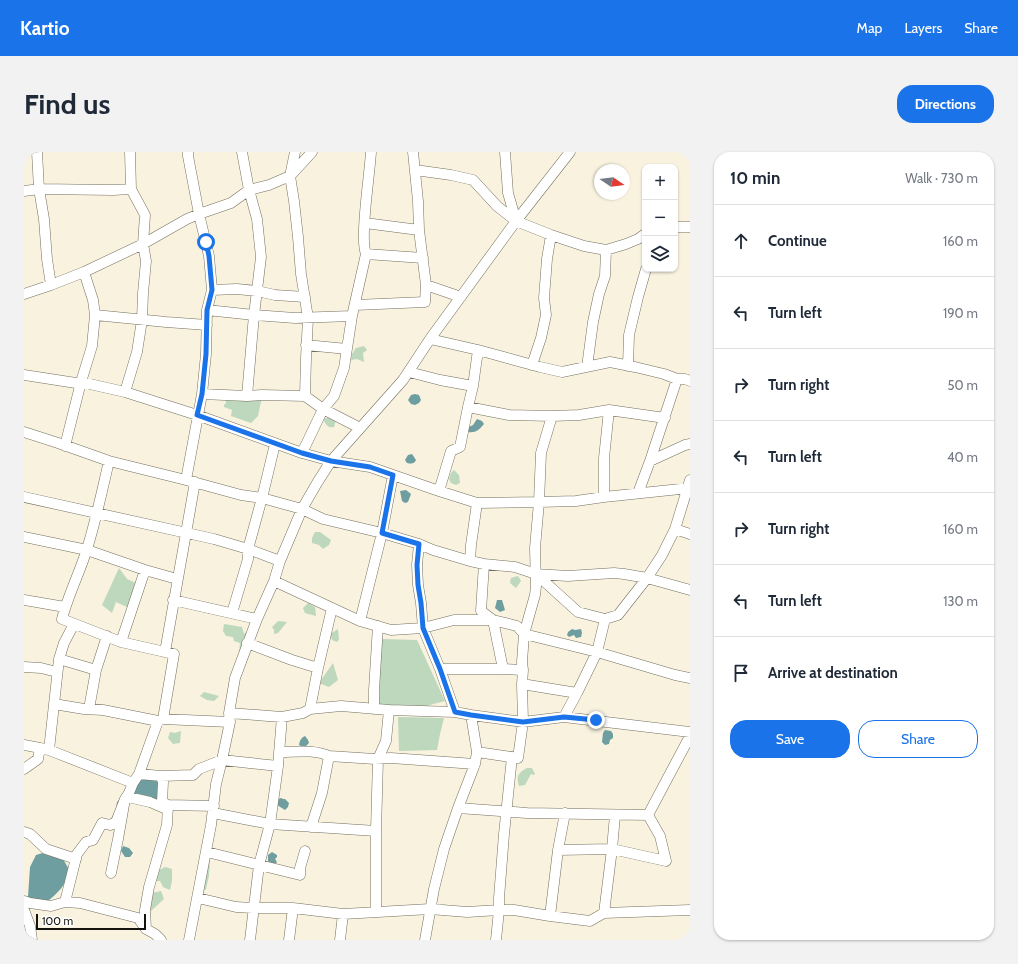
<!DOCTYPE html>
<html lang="en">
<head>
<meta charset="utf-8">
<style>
  body { margin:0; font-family:Cabin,sans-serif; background:#f2f2f3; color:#1f2937 }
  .controls { position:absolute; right:12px; top:12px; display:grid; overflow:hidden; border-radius:8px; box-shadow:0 1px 3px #0004 }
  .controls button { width:36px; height:36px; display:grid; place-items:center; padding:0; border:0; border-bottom:1px solid #e0e1e3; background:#fff; color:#1f2937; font:20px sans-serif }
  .compass { position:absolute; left:570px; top:12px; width:36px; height:36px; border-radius:50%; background:#fff; box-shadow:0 1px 3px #0004; rotate:103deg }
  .scale { position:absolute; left:12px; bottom:10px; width:110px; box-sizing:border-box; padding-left:4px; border:2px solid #15130d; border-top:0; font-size:11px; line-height:14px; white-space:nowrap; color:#15130d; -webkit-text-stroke:3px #fff; paint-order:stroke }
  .stop { position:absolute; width:12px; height:12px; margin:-9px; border:3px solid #1a73e8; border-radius:50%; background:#fff }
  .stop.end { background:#1a73e8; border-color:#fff; box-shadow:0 1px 4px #0008 }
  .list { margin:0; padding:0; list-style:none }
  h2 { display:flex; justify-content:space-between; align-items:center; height:52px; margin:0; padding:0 16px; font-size:17px }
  h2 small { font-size:13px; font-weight:400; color:#747a83 }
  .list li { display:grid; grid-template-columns:26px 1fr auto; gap:12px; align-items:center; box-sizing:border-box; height:72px; padding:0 16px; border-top:1px solid #e0e1e3 }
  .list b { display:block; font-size:15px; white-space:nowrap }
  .list em { font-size:13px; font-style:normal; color:#747a83 }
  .actions { display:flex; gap:8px; padding:12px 16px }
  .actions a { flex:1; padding:9px 0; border:1px solid #1a73e8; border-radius:16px; text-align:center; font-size:14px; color:#1a73e8 }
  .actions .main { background:#1a73e8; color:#fff }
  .icon { flex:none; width:22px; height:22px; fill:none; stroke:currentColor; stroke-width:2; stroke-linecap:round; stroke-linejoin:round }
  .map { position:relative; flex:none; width:666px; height:788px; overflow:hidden; border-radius:16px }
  header { display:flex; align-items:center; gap:24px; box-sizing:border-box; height:56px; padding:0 20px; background:#1a73e8; color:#fff }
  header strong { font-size:19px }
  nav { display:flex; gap:22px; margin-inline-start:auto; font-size:14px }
  .intro { display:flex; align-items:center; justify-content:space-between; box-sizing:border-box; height:96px; padding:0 24px }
  h1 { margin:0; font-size:28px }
  .button { padding:10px 18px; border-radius:16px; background:#1a73e8; color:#fff; font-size:14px; font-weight:700 }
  main { display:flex; gap:24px; padding:0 24px }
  aside { flex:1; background:#fff; border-radius:16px; box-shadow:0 1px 3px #0004 }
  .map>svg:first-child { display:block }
</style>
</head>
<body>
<header>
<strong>Kartio</strong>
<nav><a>Map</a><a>Layers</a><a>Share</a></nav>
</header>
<div class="intro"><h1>Find us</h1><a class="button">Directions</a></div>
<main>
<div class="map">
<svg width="666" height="788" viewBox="0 0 666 788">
  <rect width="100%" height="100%" fill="#f8f2df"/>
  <path fill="#bdd8bd" d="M340,194L343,198L339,201L340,210L333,207L327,208L328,202L332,196Z
    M238,245L234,264L227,271L207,264L208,258L200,255V253L202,251V248L213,246Z
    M306,265L312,268L310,275C304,276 302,273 299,267Z
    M430,318L435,323L436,331L432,333L427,331L425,327L427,321Z
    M291,380H296L307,388L305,393L299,397L295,393L288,391V386Z
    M95,416L103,427L114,432L105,456L92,450L88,461L78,453Z
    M494,424L497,429L492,436L486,431L487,426Z
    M284,451L291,455L292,464L281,461L279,456Z
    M254,469L263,470L254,481L250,482V478L248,475Z
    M200,472L218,475L220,482L222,480H225L206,534L215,501L216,491L210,489L209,485L202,484L199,479Z
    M314,477L315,487L313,490L308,488L306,482Z
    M357,487L393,488L421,549L394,556L355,555Z
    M309,511L314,528L305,535L295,531Z
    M180,540L195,544L190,549L183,548L176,544Z
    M374,565L420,566L416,582L413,598L375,599Z
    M157,579L156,591L149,592L144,586L146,580L151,581Z
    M503,616H508L511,622L510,623L507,622L501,633L495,634C492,624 494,621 503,616Z
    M178,705L186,707L185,724L182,737L179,740Z
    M141,715L148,717V729L146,738L139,735L136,729H130L135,718Z
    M137,739L140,747L127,759L125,750L128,741Z"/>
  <path fill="#6e9ea0" d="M391,242L395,243L397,248L395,251L391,253L387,252L384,248L387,243Z
    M453,267L458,269L460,272C455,278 452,281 444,280L445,275L449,273Z
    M388,302L392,308C390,312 388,312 383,311L381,308L384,303Z
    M382,338L387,342L384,350L381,351L378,349L376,339Z
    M473,448H478L481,458L476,460L471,456Z
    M548,477L551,478L557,477L558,481L557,485L552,486L550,483L545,485L543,483L544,480Z
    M581,578L587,579L589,582V586L586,588L585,592L581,593L578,590L579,581Z
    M281,584L284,588L285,591L282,594H277L275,593C276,588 277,586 281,584Z
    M126,624L134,630L137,649L106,644L99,665L83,668L87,667L92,657L93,650L96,647L113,634L117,627Z
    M257,646L259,647H261L265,651L264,655L261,658L253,653L254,647Z
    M99,694L105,696L109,701L106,705H101L97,699Z
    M22,700L39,707L46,719C42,732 34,742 22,750L8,748L4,745L6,715L12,703Z
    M248,700L253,703V705L251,707L253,710L251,712H246L244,709V703Z"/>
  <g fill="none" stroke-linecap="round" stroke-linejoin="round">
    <g stroke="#746f5e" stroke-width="11">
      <path id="minor" d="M13,0L15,37L20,67L23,107L27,133
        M218,0L225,38L233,67L237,105L230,163L223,244
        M271,0L266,24L270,49L274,85L277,122L284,166L282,206L281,244
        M481,0L484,41L492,69
        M391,18L427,23L449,28L473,54L492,69L527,83L560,94L582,98L602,92L614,87L621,82
        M0,39L15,37L89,38L107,37
        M341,71L395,78
        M651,75H666
        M342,102L399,106
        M402,133L437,145
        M188,138L213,137L233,139L251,143L281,145
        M0,142L27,133L60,120L119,92L163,67L175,62L207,51L225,38L245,33L266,24L288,0
        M331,153L401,150L402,133L395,78L394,49L389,0
        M183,158L230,163L271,166L328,164
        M71,163L142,170L183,173
        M406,187L454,198L516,215L538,220L586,210L611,215L640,222L653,227H661L666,229
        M282,193L323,197
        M508,213L517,186L522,163L520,146L523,107L527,83
        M604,214L605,183L614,145L622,117
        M563,215L569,170L575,142L581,124L582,98
        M385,220L416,228L449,234
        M0,223L52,231L57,230L101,240L173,263L278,301L307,309L346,315L415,339L453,351L515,350L552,349L580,345L666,336
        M101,240L113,200L118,168L119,141L122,109L119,92L121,63L107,37L106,0
        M178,242L223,244L238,243L281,244L299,257L336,276
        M444,255L485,263L528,264L555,263L585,258L641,266
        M0,280L34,291L85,309L162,328L217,343L238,346L278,357L299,367L358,381L395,392L409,398L446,409L460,412L491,415L512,422L544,424L590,421L600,422L623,426L666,438
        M41,294L57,230L68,194L71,163L69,148L60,120
        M278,301L299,257L310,244L320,216L328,164L342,102C339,94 340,86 340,77C341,51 345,26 347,0
        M85,309C78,339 72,368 63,397C56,420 44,443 38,467L97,490L150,502L139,567
        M626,309L661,293L666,292
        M162,328L178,242L182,202L183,158L188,138L185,104L175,62L164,4V0
        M415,339L427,299L436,295L444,255L449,234L454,198
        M614,341L626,309L653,227
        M0,345L190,387L224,397L256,409
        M580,345V306L585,258
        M651,377L666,382
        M0,385L63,398L121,418L153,427
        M395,392L393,413L394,433L397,451L399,476L416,517L431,560
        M446,409L447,393L453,351
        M460,412L457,459L469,468L479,517
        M512,422L554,460L581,467L573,500L553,541L540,565
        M250,429L336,469L367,478L399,476L430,468H469L493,474L500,482L573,500L651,523L666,526
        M0,448L41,455
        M149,448L233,467
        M208,461L224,407V397L238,346L251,292
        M581,467L594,463L623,426L638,403L651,377L666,328
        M336,469L358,381L369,323
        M97,490L121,418
        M223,491L268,508L294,516
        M141,500L171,330
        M35,507L72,518
        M0,515L17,516L33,520
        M416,517H479L499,518
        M498,532L553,541
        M30,552L60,557L79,558L134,569L139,567L206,570
        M65,557L72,518L83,484
        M286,557L294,516L308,456
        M350,557V538L354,474
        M205,561L258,565L279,561L286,557L317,554L365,558L431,560L447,563L499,570L540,565L666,580
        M0,593L16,596L25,598L109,631
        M25,598L35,507L40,491L50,472
        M255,600C271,600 290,597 305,604L298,641L287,675
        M453,600L494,606L499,570L498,532L499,518L498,510L500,482L511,443L512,434L511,396L515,350L517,301L528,264
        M305,604L351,607L367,606L451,612
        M0,617L14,607L16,596
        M115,622L137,624L169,623L175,617L198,608L254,614
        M434,656L503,661L624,663
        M189,661L246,672L352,679
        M624,663L666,584
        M0,680L6,682L22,697L52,707
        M534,698L588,697L642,709L636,684L624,663
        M183,700L276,723V716L281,699
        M87,721L94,687L101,647L105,641L109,631L115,622L134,569
        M174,746L212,755L229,756H269L319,762L406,757L443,760L475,758H490L526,764L566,769L580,761L666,758
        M0,749L6,751L27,754L41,750L56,751L114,766L122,777L131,782L137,788
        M41,750L53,702L62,690L69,688L78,671L86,673L92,670L101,647L104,645L126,650L140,656L144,653L190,654
        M0,758L6,774L8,788
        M352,760V679L354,607L362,589L365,558
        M580,761L588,697L591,663
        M526,764L534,698L541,661
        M122,777L121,758L125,735L143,673L144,653L138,650L139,630L137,624
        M165,788L187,673L192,632L198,608L206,570L205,561L211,526L233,467L250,429L256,409L278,357L293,331L307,309L379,228L406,187L492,69L546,0
        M226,788L235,713L246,672L254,614L258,565
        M265,788L269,756
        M316,788L319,762
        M401,788L410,737L420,697L434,656L451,612L453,600L447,563
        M472,788L475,758V746L480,682L488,605"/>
    </g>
    <use href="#minor" stroke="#fff" stroke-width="10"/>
  </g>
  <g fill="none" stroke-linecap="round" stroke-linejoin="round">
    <path stroke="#1a73e8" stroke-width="5" d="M182,90L185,104L188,138L183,158L182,202L178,242L173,263L278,301L307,309L346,315L369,323L358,381L395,392L393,413L394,433L397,451L399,476L416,517L431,560L447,563L499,570L540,565L572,568"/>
  </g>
</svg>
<div class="controls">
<button>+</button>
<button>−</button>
<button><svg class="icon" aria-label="layers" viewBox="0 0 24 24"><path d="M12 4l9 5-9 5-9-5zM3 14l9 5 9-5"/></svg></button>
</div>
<svg class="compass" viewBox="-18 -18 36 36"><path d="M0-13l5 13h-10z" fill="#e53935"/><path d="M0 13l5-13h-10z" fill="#747a83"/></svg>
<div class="scale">100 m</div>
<div class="stop" style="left:182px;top:90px"></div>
<div class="stop end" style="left:572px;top:568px"></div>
</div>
<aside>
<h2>10 min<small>Walk · 730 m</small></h2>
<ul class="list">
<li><svg class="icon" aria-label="ahead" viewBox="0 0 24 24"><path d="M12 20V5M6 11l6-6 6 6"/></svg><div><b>Continue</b></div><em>160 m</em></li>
<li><svg class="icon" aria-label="left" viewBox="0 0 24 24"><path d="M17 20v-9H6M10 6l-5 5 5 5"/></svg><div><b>Turn left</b></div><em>190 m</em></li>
<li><svg class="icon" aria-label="right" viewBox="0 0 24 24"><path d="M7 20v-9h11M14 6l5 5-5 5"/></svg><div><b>Turn right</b></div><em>50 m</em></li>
<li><svg class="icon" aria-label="left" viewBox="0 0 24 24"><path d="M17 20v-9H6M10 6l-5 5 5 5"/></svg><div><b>Turn left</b></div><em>40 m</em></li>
<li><svg class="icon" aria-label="right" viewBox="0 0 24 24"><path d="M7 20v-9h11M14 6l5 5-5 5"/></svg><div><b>Turn right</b></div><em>160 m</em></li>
<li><svg class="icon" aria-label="left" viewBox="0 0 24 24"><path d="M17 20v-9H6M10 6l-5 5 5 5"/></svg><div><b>Turn left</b></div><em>130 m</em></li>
<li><svg class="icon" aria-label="arrive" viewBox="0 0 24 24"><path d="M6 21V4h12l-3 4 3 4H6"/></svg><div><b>Arrive at destination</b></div></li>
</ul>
<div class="actions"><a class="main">Save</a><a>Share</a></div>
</aside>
</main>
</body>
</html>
